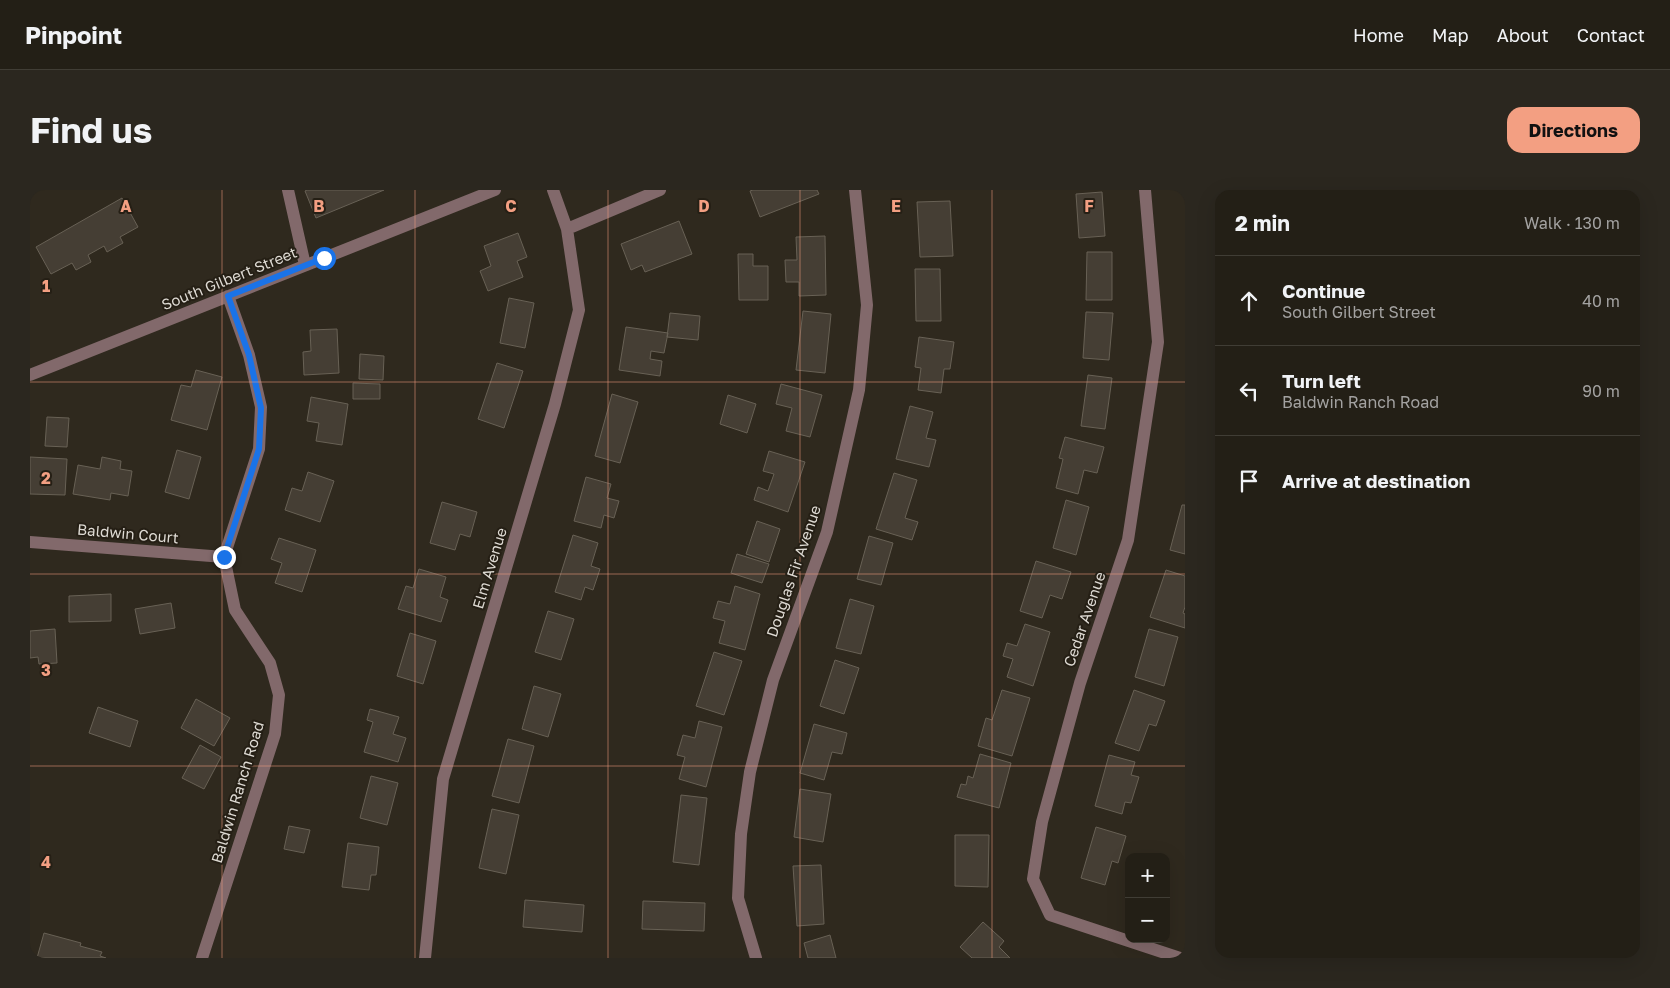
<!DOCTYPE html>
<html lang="en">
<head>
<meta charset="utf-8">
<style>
  body { margin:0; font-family:"Golos Text",sans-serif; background:#2b271f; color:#f1f3f6 }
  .controls { position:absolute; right:15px; bottom:15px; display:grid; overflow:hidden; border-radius:10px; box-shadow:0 5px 20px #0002 }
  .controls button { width:45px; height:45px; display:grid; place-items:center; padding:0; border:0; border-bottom:1px solid #403d35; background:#231f16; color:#f1f3f6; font:25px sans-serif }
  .stop { position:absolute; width:15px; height:15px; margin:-11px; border:4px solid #1a73e8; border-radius:50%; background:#fff }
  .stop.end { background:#1a73e8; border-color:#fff; box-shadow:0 1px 5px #0008 }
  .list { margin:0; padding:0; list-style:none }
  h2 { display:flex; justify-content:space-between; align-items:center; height:65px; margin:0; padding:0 20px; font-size:21px }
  h2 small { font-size:16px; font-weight:400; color:#a3a2a1 }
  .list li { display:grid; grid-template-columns:32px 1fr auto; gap:15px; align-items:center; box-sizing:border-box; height:90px; padding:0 20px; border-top:1px solid #403d35 }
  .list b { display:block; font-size:19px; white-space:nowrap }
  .list p { margin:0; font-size:16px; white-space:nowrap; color:#a3a2a1 }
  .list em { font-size:16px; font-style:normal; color:#a3a2a1 }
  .icon { flex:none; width:28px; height:28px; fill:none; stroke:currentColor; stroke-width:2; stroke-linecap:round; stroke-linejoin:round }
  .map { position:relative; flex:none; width:1155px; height:768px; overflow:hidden; border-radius:15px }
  header { display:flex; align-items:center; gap:30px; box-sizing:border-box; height:70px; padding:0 25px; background:#231f16; border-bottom:1px solid #403d35 }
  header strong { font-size:24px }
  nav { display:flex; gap:28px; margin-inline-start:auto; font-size:18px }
  .intro { display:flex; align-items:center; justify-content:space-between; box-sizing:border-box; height:120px; padding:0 30px }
  h1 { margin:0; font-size:35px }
  .button { padding:12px 22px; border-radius:15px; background:#f39f82; color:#111; font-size:18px; font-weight:700 }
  main { display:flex; gap:30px; padding:0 30px }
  aside { flex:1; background:#231f16; border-radius:15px; box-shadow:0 5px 20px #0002 }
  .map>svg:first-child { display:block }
</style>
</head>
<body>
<header>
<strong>Pinpoint</strong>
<nav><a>Home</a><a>Map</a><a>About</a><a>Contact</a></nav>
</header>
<div class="intro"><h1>Find us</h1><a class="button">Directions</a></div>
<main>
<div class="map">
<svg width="1155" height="768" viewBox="0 0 1155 768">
  <rect width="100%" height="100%" fill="#2f291e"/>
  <path fill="#453e34" stroke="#686155" d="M277,0H354L286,28L275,1Z
    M723,0H787L789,4L730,27L720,1Z
    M1072,2L1075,46L1049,48L1046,4Z
    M92,8L108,37L90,47L93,53L77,62L74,56L58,65L61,72L46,80L42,73L21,84L6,57Z
    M920,11L923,66L890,67L887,12Z
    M649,31L662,64L615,82L612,75L601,80L591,54Z
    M488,43L497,67L487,71L493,87L458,101L450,81L461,76L454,56Z
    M795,46L796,105L769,106V92H756L755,70H767L766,47Z
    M1057,62H1082V110H1056Z
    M708,64H723V76H738V110H709Z
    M885,79H910L911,131H886Z
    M479,108L504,113L495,158L470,153Z
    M773,121L801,124L795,183L766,180Z
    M1056,122L1083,123L1079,170L1053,168Z
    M640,123L670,126L668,150L637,147Z
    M596,137L638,143L634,163L621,161L620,169L632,171L630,186L589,180Z
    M307,139L309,183L274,185L273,162L281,161L280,140Z
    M889,147L924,152L920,179H914L911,203L888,200L891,178L885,177Z
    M330,164L354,166L353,190L329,189Z
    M467,173L493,181L474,238L448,229Z
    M166,180L192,187L177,240L141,230L151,195L161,197Z
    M1058,185L1082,188L1075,239L1051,236Z
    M323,193L350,194V209H323Z
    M751,194L792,205L780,247L756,241L762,218L746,214Z
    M582,204L608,212L590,273L565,266Z
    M698,205L726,214L717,243L690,234Z
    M281,207L318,214L312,255L286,251L289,233L277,231Z
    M880,216L903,222L896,248L906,250L899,277L866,269Z
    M17,227L39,228L37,257L15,256Z
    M1035,247L1074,257L1067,283L1054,280L1048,304L1026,298L1033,269L1029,268Z
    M147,260L171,267L159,309L135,302Z
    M739,261L775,272L758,322L724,310L728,297L738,301L744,284L733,281Z
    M0,267L37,269L35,305L0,304Z
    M72,267L91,271L90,279L102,281L98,306L81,303L80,310L43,304L48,275L70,279Z
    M278,282L304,291L290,332L255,320L262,298L272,301Z
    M864,283L887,290L875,328L888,332L882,350L846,339Z
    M556,287L581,294L577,308L589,311L584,328L574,325L571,338L544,331Z
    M1036,310L1059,317L1046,365L1023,358Z
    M412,312L447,322L440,347L430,344L425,360L400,353Z
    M1152,315H1155V364L1140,360Z
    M727,331L750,339L739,372L716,364Z
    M543,345L568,353L561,376L570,379L563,400L555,397L551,410L525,402Z
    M839,346L863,353L851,395L827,389Z
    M249,348L286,360L272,402L245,393L252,373L241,369Z
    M707,364L739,374L732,393L701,383Z
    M1006,371L1041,382L1032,409L1020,405L1012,428L990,421Z
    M389,379L416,387L410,407L418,410L411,432L368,419L376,396L383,398Z
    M1136,380L1155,386V417L1153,423L1155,424V438L1120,427Z
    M705,396L730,404L715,460L689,453L695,431L683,428L688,411L700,414Z
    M81,404V431L39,432V406Z
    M820,409L844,416L831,464L806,458Z
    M141,413L145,438L110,444L105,419Z
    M518,421L544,429L531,470L505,462Z
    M995,434L1020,442L1003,496L977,487L983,469L973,466L977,453L987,456Z
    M25,439L27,473L9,474L8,467L0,468V441Z
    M1119,439L1148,447L1134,496L1105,487Z
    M380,443L406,451L393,494L367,486Z
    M684,462L712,471L694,525L666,516Z
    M805,470L829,478L814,524L790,516Z
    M504,496L531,504L518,547L492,539Z
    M972,500L1000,508L982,566L948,556L956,528L962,530Z
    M1104,500L1135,511L1126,536L1119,534L1109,561L1085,553Z
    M166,509L200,528L184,556L151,538Z
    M68,517L108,531L100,557L59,543Z
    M340,519L369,527L363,544L376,548L368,572L334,562L343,532L337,530Z
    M669,531L692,537L676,597L649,589L655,567L647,565L653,545L665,548Z
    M784,534L817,543L812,564L802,562L794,590L770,583Z
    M478,549L504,556L489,613L462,606Z
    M170,555L191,567L174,599L152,588Z
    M950,564L981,573L969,618L927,607L931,594L936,595L938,586L943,588Z
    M1079,565L1105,572L1101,585L1109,587L1101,613L1095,612L1092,624L1065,616Z
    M341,586L368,593L357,635L330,628Z
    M770,599L801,604L793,652L764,647Z
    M651,605L677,608L669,675L643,672Z
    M462,619L489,625L476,684L449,678Z
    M259,636L280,640L274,663L254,659Z
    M1066,637L1096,646L1088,673L1082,671L1075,695L1051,688Z
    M925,645H959L958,697L925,696Z
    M318,653L349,657L346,685H341L339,700L312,697Z
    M791,675L794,734L767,736L763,676Z
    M495,710L554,715L552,742L493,737Z
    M613,711L675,713L674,741L612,739Z
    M953,732L974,751L969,757L980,768H942L930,757Z
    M14,743L51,753L50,756L72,762L70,766L76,768H7Z
    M800,745L806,768H778L774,753Z"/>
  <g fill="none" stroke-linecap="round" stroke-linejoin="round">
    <path stroke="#82696b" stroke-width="12" d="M258,0L275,75
      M1115,0L1128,152L1098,350L1050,493L1012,632L1003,689L1020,725L1150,768
      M537,39L630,0
      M0,185L465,0
      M0,352L194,367
      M172,768L245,544L249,505L240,473L205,420L194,367L229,259L231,217L219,165L198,106
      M395,768L413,589L525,214L549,120L537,39L523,0
      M726,768L708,708L711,644L720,582L743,490L797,342L829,200L837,115L825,0"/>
  </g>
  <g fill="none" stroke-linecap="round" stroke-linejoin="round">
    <path stroke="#1a73e8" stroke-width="6" d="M194,367L229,259L231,218L219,165L198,106L294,68"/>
  </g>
  <path fill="none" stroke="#f39f82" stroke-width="1" stroke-opacity="0.55" d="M192,0V768M385,0V768M578,0V768M770,0V768M962,0V768M0,192H1155M0,384H1155M0,576H1155"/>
  <g text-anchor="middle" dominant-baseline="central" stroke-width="4" stroke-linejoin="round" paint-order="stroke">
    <g font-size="15" fill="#dedad3" stroke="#251f15">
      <text transform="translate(199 88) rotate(-22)">South Gilbert Street</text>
      <text transform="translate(98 343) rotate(5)">Baldwin Court</text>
      <text transform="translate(459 378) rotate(-73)">Elm Avenue</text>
      <text transform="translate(763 381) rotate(-71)">Douglas Fir Avenue</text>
      <text transform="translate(1054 429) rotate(-71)">Cedar Avenue</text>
      <text transform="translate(207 602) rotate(-73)">Baldwin Ranch Road</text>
    </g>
  </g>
  <g font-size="16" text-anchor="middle" font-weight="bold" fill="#f39f82" stroke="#251f15" stroke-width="4" stroke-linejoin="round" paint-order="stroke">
    <text x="96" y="22">A</text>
    <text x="289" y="22">B</text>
    <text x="481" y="22">C</text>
    <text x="674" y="22">D</text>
    <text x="866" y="22">E</text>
    <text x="1059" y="22">F</text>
    <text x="16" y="102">1</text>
    <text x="16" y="294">2</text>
    <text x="16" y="486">3</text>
    <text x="16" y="678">4</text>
  </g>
</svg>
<div class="controls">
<button>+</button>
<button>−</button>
</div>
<div class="stop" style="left:294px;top:68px"></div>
<div class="stop end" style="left:194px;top:367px"></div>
</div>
<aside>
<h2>2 min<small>Walk · 130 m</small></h2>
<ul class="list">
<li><svg class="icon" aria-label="ahead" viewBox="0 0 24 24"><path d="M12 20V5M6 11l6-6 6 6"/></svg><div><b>Continue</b><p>South Gilbert Street</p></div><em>40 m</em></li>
<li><svg class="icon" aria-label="left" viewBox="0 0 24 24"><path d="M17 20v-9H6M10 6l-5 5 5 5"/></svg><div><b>Turn left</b><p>Baldwin Ranch Road</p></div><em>90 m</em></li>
<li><svg class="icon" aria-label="arrive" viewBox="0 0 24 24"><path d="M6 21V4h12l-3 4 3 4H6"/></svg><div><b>Arrive at destination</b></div></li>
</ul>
</aside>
</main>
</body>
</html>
